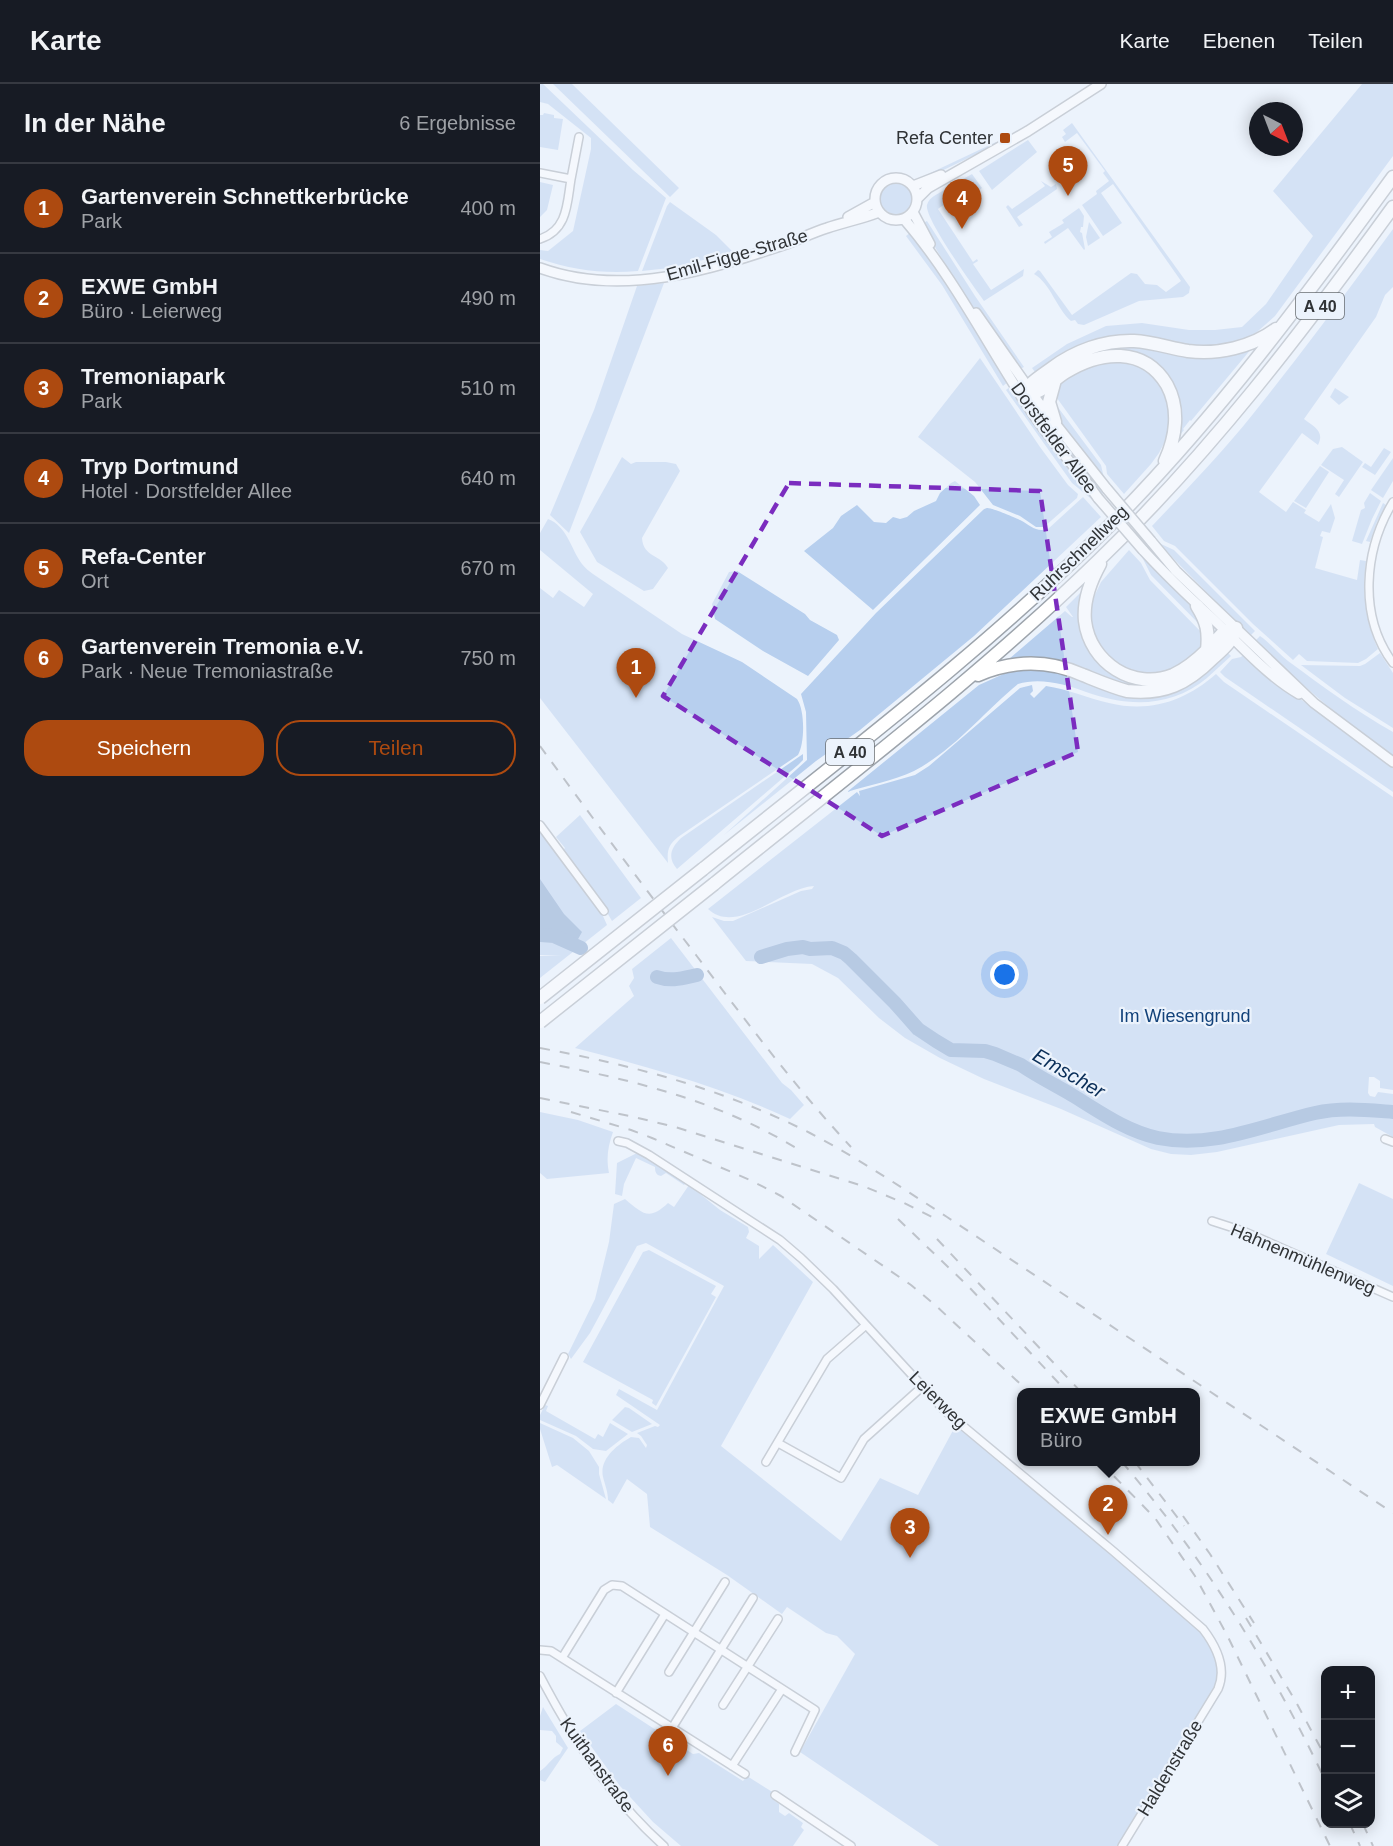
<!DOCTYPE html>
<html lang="de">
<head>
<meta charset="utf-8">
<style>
  body { margin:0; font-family:Arial,sans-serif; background:#20242c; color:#f1f3f6 }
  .controls { position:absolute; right:18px; bottom:18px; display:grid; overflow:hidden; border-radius:12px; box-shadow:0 3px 15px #0003 }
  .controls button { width:54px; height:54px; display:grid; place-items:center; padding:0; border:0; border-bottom:2px solid #363941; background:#171b24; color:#f1f3f6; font:30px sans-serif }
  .compass { position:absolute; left:709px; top:18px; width:54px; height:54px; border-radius:50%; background:#171b24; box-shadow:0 3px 15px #0003; rotate:138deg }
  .you { position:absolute; left:465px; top:891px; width:21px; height:21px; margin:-15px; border:4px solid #fff; border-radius:50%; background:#1a73e8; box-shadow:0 0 0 9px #1a73e833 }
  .badge { display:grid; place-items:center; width:39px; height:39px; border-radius:50%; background:#ad4a10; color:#fff; font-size:20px; font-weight:700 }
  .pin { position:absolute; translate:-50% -50px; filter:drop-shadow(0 2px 3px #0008) }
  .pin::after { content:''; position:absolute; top:32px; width:21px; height:18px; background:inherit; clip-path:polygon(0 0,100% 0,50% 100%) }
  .popup { position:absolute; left:477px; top:1304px; width:183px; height:78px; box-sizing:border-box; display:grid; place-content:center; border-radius:12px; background:#171b24; filter:drop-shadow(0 2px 4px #0005); font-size:20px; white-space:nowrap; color:#9ea1a6 }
  .popup b { font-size:22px; color:#f1f3f6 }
  .popup::after { content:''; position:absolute; left:50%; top:100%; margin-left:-12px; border:12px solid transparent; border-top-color:#171b24 }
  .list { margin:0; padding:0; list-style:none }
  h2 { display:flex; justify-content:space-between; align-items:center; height:78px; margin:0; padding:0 24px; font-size:26px }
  h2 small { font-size:20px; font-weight:400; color:#9ea1a6 }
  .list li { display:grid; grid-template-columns:39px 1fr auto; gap:18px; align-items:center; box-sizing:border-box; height:90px; padding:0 24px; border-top:2px solid #363941 }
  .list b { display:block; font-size:22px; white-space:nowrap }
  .list p { margin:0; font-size:20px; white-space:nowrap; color:#9ea1a6 }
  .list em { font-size:20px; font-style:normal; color:#9ea1a6 }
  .actions { display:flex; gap:12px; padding:18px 24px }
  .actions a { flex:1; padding:14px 0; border:2px solid #ad4a10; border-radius:24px; text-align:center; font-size:21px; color:#ad4a10 }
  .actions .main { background:#ad4a10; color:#fff }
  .icon { flex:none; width:33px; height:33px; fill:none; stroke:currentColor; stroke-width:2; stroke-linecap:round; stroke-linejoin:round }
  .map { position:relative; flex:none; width:853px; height:1762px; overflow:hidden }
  header { display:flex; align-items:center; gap:36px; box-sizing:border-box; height:84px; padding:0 30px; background:#171b24; border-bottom:2px solid #363941 }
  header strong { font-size:28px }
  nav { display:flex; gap:33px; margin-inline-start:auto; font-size:21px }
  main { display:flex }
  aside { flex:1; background:#171b24 }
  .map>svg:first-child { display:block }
</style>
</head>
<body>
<header>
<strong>Karte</strong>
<nav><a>Karte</a><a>Ebenen</a><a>Teilen</a></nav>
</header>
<main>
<aside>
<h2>In der Nähe<small>6 Ergebnisse</small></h2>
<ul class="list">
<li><span class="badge">1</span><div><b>Gartenverein Schnettkerbrücke</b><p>Park</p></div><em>400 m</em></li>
<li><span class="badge">2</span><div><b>EXWE GmbH</b><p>Büro · Leierweg</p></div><em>490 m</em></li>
<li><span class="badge">3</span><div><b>Tremoniapark</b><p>Park</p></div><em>510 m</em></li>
<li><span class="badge">4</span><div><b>Tryp Dortmund</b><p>Hotel · Dorstfelder Allee</p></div><em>640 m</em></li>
<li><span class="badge">5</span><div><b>Refa-Center</b><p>Ort</p></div><em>670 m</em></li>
<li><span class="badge">6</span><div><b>Gartenverein Tremonia e.V.</b><p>Park · Neue Tremoniastraße</p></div><em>750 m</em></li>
</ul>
<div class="actions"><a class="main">Speichern</a><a>Teilen</a></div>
</aside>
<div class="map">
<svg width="853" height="1762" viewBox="0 0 853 1762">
  <rect width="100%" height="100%" fill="#ecf3fc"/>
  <path fill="#b7cfee" d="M0,0H3L93,86L126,114L98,187C63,190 33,186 0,175V166L8,167L33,147L51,65V54L8,20L0,18Z
    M13,0H32L139,104L130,113Z
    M822,0H853V72L735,232L717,248L702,257L667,265L596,252L566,253L539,261L520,271L495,288L492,284L527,260L566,242L602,239L649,246H675L702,243L726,220L773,152L733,107Z
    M4,29L14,31V34L23,35L18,66L0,63V31H3Z
    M532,39L650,203L649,209L643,213L599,217L544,241L538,240L535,236L531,237C516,224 511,200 494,190L498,186L500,187L532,231L591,189L597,190L605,200L617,201L626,208L641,197L573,100L561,109L582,139L563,152L542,121L557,110L556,107L569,97L563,89L565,87L537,49L525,58L522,53L526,50L523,46Z
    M488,56L497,68L452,106L439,87Z
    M456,58L457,59L447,65L385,95L384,92Z
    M432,90L442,104L418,120L416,119L418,108L414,100Z
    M501,97L511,103L516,100L517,105L477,133L483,141L479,143L466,123L468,121L472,125L505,102Z
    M340 114a16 16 0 1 1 32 0a16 16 0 1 1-32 0Z
    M0,98L13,101L7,126L0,133Z
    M404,106L406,109L410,107C413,117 404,120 398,125L433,178L437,175L438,177L433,180L451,206L484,185L483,192L444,217C434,203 384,134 387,121C389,113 398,110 404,106Z
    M130,118L176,151L193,168L192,169L130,184L102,187L127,122Z
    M539,124L544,132L543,143H541L540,148L542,149L545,165L544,166L528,144L505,160L504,158L512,153L509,148L524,139L522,136Z
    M387,137L435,212L484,283L480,285C442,241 411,190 381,140Z
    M549,138L560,154L548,162L546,153Z
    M853,145V203L845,211L836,233L764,335C774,343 785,347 778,361L762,349L719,408L746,428L753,418L766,426L764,429L779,438L791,420L795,434L790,449L782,447L780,452L783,453L775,484L817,496L820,476L826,477C822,509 825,536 838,565L826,575L818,579L767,577L759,570L753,576L713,540L635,462L624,457L612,442C646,406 681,370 713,330C761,270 807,208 853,145Z
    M371,148L393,177L468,298L463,302L402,201L366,152Z
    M124,199L29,449L10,431L54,326L97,202Z
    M584,262L712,264L651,337L650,336L643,345L644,346L634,358L626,292L572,268L571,263Z
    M440,274L500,363L528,401L538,410L537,414L504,443H496L480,432L453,421L435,398L378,353Z
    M579,274L610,286L629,315L630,342L625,357L619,369L611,380L584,410L567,390L566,382L514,310L521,295L542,282Z
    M471,302L518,369L555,417V418L532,399L466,306Z
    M795,304L809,313L799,321L790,313Z
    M493,315L564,408L561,411C539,384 503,348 490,317Z
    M514,318L561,381L564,394L570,402H569L522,341L517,333Z
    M802,363L823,378L799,413L795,410L804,396L781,381L793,365Z
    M844,364L851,368L835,391L822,383L825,379L831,383Z
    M82,373L91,380L96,378H126L136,380L140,387L102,454C103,473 121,471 128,484L113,505L104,507L57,478L40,448Z
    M853,374V397L843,414L831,406Z
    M780,382L789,388L766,424L754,417Z
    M415,397L434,412L440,421L333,526L264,467L293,444L301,432L317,421L334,438L346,439L353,433L360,435L367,433L374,427L396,417L400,409L411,399Z
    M830,409L841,417L832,435L822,460L812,457L821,426L825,424L824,419Z
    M543,413L561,433L434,552L320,646L276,677L184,751L267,676L266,628L261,610L336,529L443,426C444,425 446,424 447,424C450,423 476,434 480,436C490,441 496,449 508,445Z
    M843,419L846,421L837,438L830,458L826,457Z
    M8,435C27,442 31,465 42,480C45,484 49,487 53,490L142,550L202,578L257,615C265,626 265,659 258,671L138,753C128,761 127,767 128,779L0,614V504L13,514L19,506L44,523L53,510L0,466V449Z
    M615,454L621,460L634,466L715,547L710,552L614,455Z
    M589,466L601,479L610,496L665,552L663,562L643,582L610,592L580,586L556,562L547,530L552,517L561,498Z
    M600,469L658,530L662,543L611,491Z
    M197,487L265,530L270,536L297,551L299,556L268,592L223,567L175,535L172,520L189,488Z
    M541,508H544L552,571L559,580L577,593L588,598L627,600L592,604L470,577L469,575L525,527L532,533H533L526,523Z
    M720,552C730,559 738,569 748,577C782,602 816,627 853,648V673C804,638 759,598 715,557Z
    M687,568L691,572C683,579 675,587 667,594C631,624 588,623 546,608C526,600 499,593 478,600C444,628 414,666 374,687C353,697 328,701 307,708L439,601L468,588L481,585L505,584L602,612Z
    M840,569L853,589V644L805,614L761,581L820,582L825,580Z
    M704,570L725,589L853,683V708L685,593L680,588L692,575L701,573Z
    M676,590L684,598L853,713V1006L840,1004V997L834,993H829L828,1009L830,1012L835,1013L838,1008L853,1010V1053L835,1043L834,1040L799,1041L677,1068L651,1071L631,1070L611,1065L521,1025L444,995L400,974L365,954L339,934L298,894L272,880L206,877L172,833L184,837H193L261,807L272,805L274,802C241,804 197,852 168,825L317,708L320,712L319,707L375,691L389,682L480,604L492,601L493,607L490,610L494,614L506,602C528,605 547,614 569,619C610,629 645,617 676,590Z
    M263,670V676L258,681L137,785C127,773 131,764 141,754Z
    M40,731L101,814L72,837L62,820L22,767L25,764L16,753Z
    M0,745L59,823L67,841L0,894V872H21L0,871Z
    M131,854L242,999L251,1006L264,1021L250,1035C181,1003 109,983 35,964L94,912L89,902L94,894L92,885Z
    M0,1028L38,1036L73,1048C68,1062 66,1074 69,1089L7,1095L0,1089Z
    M99,1068L146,1099L144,1101L126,1089L121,1092C116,1091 115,1088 115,1083L96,1074L84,1100L82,1112L75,1110L77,1079Z
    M819,1099L853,1115V1202L786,1170Z
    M149,1101L180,1126L208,1143L209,1148L206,1154L219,1162V1175L233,1161L273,1198L181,1362L301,1457L340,1394L378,1411L417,1339L663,1546L677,1572L679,1597L580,1762H399L260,1668L315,1570L297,1552L286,1549L247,1523L242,1530L187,1491L110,1443L107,1410L87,1395L73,1420L68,1416C68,1408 65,1401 63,1393C59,1375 77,1361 91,1353L99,1354L106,1364L107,1361L101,1352L97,1349L115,1342L118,1343L120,1341L76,1311L79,1305L117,1326L184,1202L106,1159L97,1162L50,1249L31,1275L28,1270L55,1215L69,1158L74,1120L85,1115C103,1130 109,1137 128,1119L134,1123Z
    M109,1166L176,1202L171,1210L176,1213L116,1322L112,1319L113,1316L43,1278L103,1168Z
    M5,1321L8,1322L6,1327L55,1355L58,1350L63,1353L70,1339L88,1350L66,1367L53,1365L36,1352L0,1336V1331Z
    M85,1323L89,1324L112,1340L92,1348L72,1336Z
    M0,1339L33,1354L49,1367L59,1383V1390L66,1415L17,1381L12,1383L0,1345Z
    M76,1620L153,1670L159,1669L203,1697L207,1692L234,1709L231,1714L239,1720V1728L245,1732L249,1729L263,1739L261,1743L264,1746L253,1762H141L113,1738L80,1702L40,1647Z
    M3,1623L28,1664L5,1698L0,1696V1687C8,1682 12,1673 20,1670L23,1664L16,1658V1652L12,1647L0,1646V1632Z"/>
  <path fill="#7799c6" d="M0,795L24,830L42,848L37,857L18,848L0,846Z"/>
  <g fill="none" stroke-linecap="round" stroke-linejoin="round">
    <path stroke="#7799c6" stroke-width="14" d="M0,851L14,852L41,864
      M221,873L247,865L263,863L270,865L292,864L304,869L311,875L355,919L378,945L396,957L411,966L445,967L455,970L481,981C497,992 515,1001 532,1011C560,1028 586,1047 618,1054C673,1065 723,1041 775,1029C801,1023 827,1026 853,1028
      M117,893C131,898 143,894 157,891"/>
    <g stroke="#9da4ac" stroke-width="10">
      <path id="street" d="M0,89L31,95L39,53
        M0,155C28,146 27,119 31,95
        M853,418C824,466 818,532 853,579
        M0,741L64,827
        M845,1055L853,1058
        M78,1057L87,1059L109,1071L240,1156L261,1174L293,1205L405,1327L573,1467L663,1545C676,1562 687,1584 678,1605L582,1762
        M672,1137L703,1147L853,1213
        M0,1321L24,1273
        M238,1359L301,1394L324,1355L383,1302
        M226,1378L287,1275L326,1241
        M0,1566L11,1567L205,1690
        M22,1574L64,1506L72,1501L82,1502L275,1626L255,1668
        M129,1588L185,1498
        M0,1592C33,1655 71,1715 124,1762
        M76,1609L125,1530
        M183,1621L238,1535
        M132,1644L213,1514
        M192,1682L242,1605
        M235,1711L311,1762"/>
    </g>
    <g stroke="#9da4ac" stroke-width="12">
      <path id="secondary" d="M335 115a21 21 0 1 1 42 0a21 21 0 1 1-42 0Z
        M373,102L401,91
        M378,114L388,104L488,47L561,0
        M373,128L390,160
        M308,133L335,118
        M364,135C415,194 450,266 493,330C513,360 538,385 558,414
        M0,184C82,214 170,186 249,159C262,154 274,148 287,144C304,138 322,135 339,128
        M436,229L499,319L567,405
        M611,457L636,487L774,619L853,678
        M603,466C625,490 648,512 672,534C700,560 726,591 759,610"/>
    </g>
    <g stroke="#9da4ac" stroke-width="15">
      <path id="highway" d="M483,312C488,299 500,293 512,284C535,267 564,256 594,257C612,258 630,264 648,267C678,271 712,263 736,245
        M483,312C500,310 512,297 526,288C560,267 604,262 627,301C640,325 636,353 625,377
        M515,338L509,318L515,296
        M560,480C550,498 543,517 545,537C550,579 594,607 633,591C646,585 657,576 667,566C669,548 667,538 657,522
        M667,566L685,547L696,544
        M438,591C473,576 509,576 543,591C558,597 572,603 587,607C624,611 647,600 673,574C683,565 692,558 696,544
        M163,785C301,674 444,567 570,441C676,334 765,214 853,93
        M174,800C304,695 439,593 559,476C670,369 763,247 853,123"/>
    </g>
    <use href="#street" stroke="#fff" stroke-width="7"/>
    <use href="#secondary" stroke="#fff" stroke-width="9"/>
    <use href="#highway" stroke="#fff" stroke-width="12"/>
    <path stroke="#858a8f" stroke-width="2" stroke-dasharray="10 10" stroke-linecap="butt" d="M0,662C51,732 103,802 156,871C206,937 255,1003 311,1063
      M0,964C96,982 183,1005 270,1049C318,1074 362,1104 407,1133L853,1429
      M0,978C89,995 177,1016 256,1064
      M0,1014L94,1033L135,1043L323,1102L364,1119L392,1133
      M31,1028L91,1046L112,1054L210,1096L241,1112L371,1201L394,1220L489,1308
      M358,1135L429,1203L527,1308
      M397,1155L541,1308
      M560,1378L615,1434L655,1492L687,1551L790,1762
      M582,1378C664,1474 732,1584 786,1698
      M595,1378L644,1442
      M643,1432L670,1470L714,1539
      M706,1534L756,1618L786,1674
      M810,1740L820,1762
      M823,1740L833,1762"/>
    <g stroke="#9da4ac" stroke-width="12" stroke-linecap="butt">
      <path id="secondary-bridge" d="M567,405L611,457
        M558,414L603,466"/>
    </g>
    <g stroke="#9da4ac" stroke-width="15" stroke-linecap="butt">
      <path id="highway-bridge" d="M0,914L163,785
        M0,938L174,800"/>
    </g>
    <use href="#secondary-bridge" stroke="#fff" stroke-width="9"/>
    <use href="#highway-bridge" stroke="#fff" stroke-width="12"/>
  </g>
  <path d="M0 0H853V1762H0ZM249,399L500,407L538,668L342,752L123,612Z" fill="#ecf3fc" fill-opacity=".55" fill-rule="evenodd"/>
  <path fill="none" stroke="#7b2cbf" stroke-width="4.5" stroke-dasharray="12 8" stroke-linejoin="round" d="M249,399L500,407L538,668L342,752L123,612Z"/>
  <rect fill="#ad4a10" stroke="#ecf3fc" stroke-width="2" x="459" y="48" width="12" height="12" rx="3"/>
  <g text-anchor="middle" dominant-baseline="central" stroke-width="4.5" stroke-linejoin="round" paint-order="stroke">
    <g fill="#ecf3fc" stroke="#686d71" stroke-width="1.5">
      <rect x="756" y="209" width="48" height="26" rx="4.5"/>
      <rect x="286" y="655" width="48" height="26" rx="4.5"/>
    </g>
    <g font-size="16" font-weight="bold" fill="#303336">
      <text x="780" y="222">A 40</text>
      <text x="310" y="668">A 40</text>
    </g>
    <g font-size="18" fill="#303336" stroke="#ecf3fc" text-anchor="end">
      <text x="453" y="54">Refa Center</text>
    </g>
    <g font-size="18" fill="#303336" stroke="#ecf3fc">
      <text transform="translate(197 171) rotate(-16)">Emil-Figge-Straße</text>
      <text transform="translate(514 354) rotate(54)">Dorstfelder Allee</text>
      <text transform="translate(539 469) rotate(-44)">Ruhrschnellweg</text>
      <text transform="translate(763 1175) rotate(23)">Hahnenmühlenweg</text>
      <text transform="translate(398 1316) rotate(45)">Leierweg</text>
      <text transform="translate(57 1681) rotate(54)">Kuithanstraße</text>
      <text transform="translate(630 1684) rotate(-59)">Haldenstraße</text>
    </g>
    <g font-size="18" fill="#12427a" stroke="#ecf3fc">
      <text x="645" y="932">Im Wiesengrund</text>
    </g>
    <g font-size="20" font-style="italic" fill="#0a2e58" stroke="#ecf3fc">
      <text transform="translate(529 989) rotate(30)">Emscher</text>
    </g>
  </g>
</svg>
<div class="controls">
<button>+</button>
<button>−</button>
<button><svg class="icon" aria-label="layers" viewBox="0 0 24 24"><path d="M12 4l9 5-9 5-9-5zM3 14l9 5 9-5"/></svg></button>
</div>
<svg class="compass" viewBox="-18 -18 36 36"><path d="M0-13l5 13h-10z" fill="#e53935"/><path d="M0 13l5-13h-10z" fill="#9ea1a6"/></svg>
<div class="you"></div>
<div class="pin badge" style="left:96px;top:614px">1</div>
<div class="pin badge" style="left:568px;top:1451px">2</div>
<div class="popup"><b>EXWE GmbH</b>Büro</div>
<div class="pin badge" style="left:370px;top:1474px">3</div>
<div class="pin badge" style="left:422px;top:145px">4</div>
<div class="pin badge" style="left:528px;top:112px">5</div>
<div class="pin badge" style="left:128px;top:1692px">6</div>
</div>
</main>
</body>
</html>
